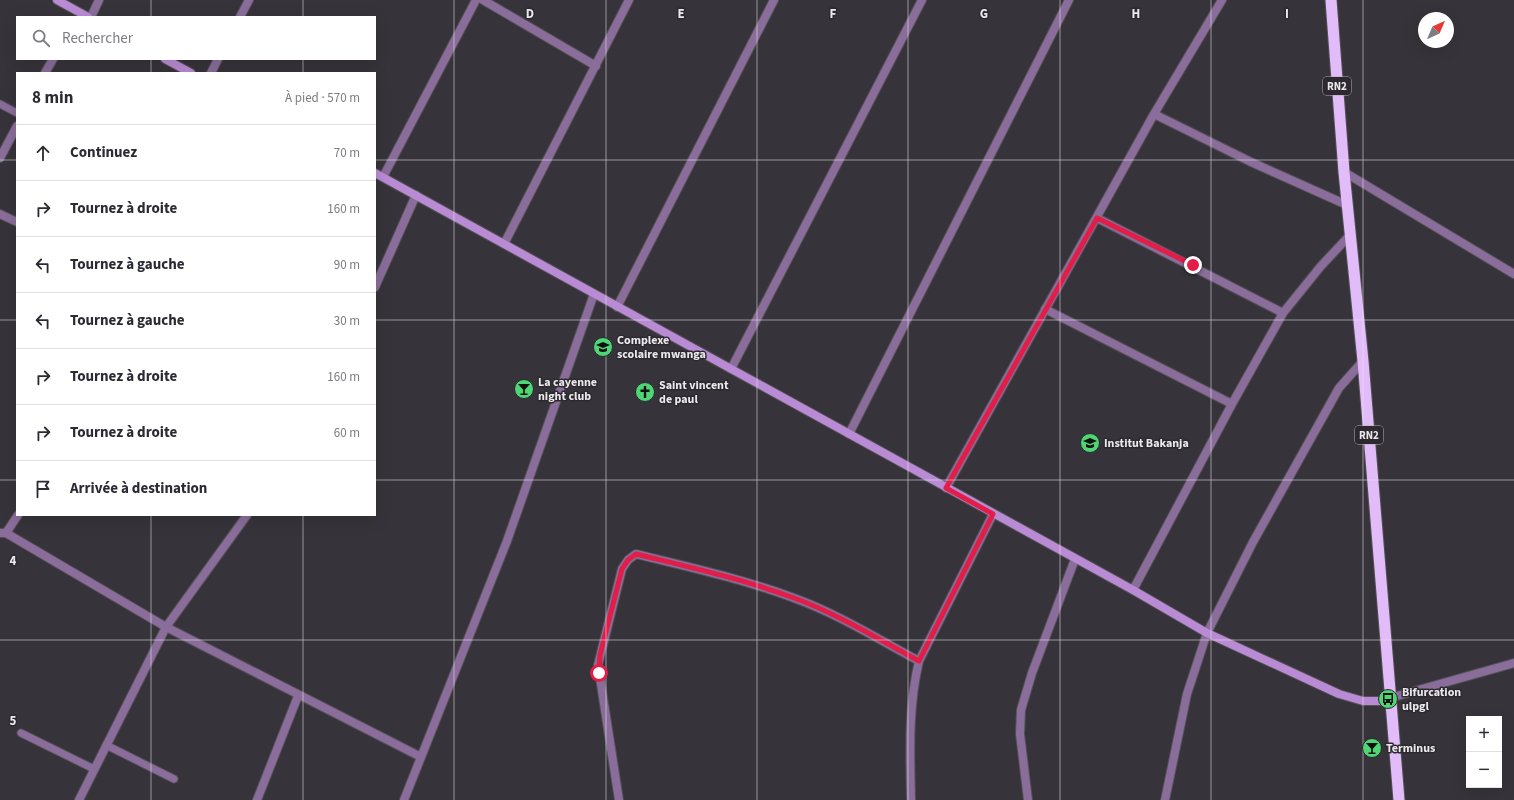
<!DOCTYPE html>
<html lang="fr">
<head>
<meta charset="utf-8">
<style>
  body { margin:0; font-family:"Source Sans 3",sans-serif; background:#f7f7f7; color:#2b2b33 }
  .controls { position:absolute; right:12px; bottom:12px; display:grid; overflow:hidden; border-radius:0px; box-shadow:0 4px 16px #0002 }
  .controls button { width:36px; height:36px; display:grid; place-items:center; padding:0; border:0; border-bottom:1px solid #e1e1e2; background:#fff; color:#2b2b33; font:20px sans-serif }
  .compass { position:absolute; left:1418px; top:12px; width:36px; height:36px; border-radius:50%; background:#fff; box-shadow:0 4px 16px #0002; rotate:44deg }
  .stop { position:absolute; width:12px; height:12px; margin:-9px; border:3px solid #e11d48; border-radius:50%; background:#fff }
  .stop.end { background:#e11d48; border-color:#fff; box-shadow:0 1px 4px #0008 }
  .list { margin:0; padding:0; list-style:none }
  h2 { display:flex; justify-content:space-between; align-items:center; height:52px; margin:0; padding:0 16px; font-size:17px }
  h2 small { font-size:13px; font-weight:400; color:#7c7c81 }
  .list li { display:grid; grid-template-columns:26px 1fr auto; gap:12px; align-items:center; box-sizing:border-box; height:56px; padding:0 16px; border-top:1px solid #e1e1e2 }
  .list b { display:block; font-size:15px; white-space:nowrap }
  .list em { font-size:13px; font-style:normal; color:#7c7c81 }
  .icon { flex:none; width:22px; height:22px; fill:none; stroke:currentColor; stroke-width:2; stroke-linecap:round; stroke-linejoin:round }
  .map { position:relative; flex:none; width:1514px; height:800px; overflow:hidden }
  .search { position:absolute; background:#fff; box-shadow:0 4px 16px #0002; left:16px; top:16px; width:360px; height:44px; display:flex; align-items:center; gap:10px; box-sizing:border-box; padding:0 14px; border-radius:0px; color:#7c7c81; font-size:15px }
  .panel { position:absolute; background:#fff; box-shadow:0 4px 16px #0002; left:16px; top:72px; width:360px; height:444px; border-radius:0px }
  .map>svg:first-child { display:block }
</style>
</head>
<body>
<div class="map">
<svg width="1514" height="800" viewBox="0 0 1514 800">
  <rect width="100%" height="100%" fill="#37333a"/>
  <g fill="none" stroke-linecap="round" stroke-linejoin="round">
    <g stroke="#545056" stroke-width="9">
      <path id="service" d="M0,104L17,113
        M21,733L94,769
        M106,745L174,779"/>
    </g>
    <g stroke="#545056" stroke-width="10">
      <path id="minor" d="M483,0L596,66
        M91,17L99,0
        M240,17L249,0
        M45,73L53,59
        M211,73L218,59
        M1154,114L1251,162L1347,205
        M0,158L17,126
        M1344,172L1514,274
        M383,177L476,0
        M0,214L17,222
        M1097,218L1283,313
        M504,244L629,0
        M375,287L416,195
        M617,307L774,0
        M1045,309L1232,404
        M731,369L922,0
        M849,434L1069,0
        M946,488L1154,114L1222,0
        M0,533H6L166,627L421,757
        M6,533L18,515
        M1133,590L1232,404L1283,313L1321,266L1351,234
        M79,800L166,627L247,515
        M257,800L298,696
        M404,800L507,541L594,294
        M619,800L598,665L622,569L628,560L636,554C689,567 743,579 794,598C838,614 878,639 919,661
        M911,800C910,753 908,707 919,661L993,514
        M1028,800L1020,734L1021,710L1032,673L1075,559
        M1165,800L1187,694L1207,633L1253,542L1339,388L1363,361"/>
    </g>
    <g stroke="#545056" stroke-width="10">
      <path id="tertiary" d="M1390,698L1514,663"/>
    </g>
    <g stroke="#545056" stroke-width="10">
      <path id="secondary" d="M57,0L88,17
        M165,59L191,73
        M375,173L1133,590L1207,633L1339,694L1363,701H1383L1390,698"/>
    </g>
    <g stroke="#545056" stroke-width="13">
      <path id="trunk" d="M1331,0L1344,172L1363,361L1399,800"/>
    </g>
    <use href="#service" stroke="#8a6d9b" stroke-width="7"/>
    <use href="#minor" stroke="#8a6d9b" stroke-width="8"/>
    <use href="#tertiary" stroke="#8a6d9b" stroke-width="8"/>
    <use href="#secondary" stroke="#ba8bd5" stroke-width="8"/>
    <use href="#trunk" stroke="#e2bcf8" stroke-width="11"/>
  </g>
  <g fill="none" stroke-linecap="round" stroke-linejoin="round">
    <path stroke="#e11d48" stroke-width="5" d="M599,673L600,655L622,569L628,560L636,554C689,567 743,579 794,598C838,614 878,639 919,661L993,514L946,488L1097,218L1193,265"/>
  </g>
  <path fill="none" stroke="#eae8ec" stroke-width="1" stroke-opacity="0.55" d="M151,0V17M303,0V17M454,0V800M606,0V800M757,0V800M908,0V800M1060,0V800M1211,0V800M1363,0V800M151,59V73M303,59V73M0,160H17M375,160H1514M0,320H17M375,320H1514M0,480H17M375,480H1514M151,515V800M303,515V800M0,640H1514"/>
  <defs>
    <g id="school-disc" transform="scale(1)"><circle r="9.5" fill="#4ed675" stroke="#2d292f"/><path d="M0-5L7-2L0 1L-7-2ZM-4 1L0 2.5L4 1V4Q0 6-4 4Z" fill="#111"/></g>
    <g id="bar-disc" transform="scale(1)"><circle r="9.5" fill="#4ed675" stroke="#2d292f"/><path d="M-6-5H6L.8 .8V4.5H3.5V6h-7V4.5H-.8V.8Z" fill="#111"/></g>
    <g id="church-disc" transform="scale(1)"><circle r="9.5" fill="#4ed675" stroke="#2d292f"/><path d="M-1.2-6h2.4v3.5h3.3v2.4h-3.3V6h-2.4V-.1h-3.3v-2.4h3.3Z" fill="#111"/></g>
    <g id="bus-disc" transform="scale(1)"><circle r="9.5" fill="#4ed675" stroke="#2d292f"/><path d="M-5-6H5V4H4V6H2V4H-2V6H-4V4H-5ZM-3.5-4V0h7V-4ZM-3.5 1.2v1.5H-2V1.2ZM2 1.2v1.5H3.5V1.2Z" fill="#111"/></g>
  </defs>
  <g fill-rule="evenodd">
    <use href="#school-disc" x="603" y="347"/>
    <use href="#bar-disc" x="524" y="389"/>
    <use href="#church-disc" x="645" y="392"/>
    <use href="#school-disc" x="1090" y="443"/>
    <use href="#bus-disc" x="1388" y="699"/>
    <use href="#bar-disc" x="1372" y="748"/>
  </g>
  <g text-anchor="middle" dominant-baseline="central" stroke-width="3" stroke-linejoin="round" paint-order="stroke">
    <g fill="#2d292f" stroke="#b1afb3" stroke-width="1">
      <rect x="1323" y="77" width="28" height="18" rx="3"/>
      <rect x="1355" y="426" width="28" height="18" rx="3"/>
    </g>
    <g font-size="11" font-weight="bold" fill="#eae8ec">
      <text x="1337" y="86">RN2</text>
      <text x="1369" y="435">RN2</text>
    </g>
    <g font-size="12" font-weight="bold" fill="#eae8ec" stroke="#2d292f" text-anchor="start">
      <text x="617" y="340">Complexe<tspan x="617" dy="14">scolaire mwanga</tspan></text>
      <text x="538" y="382">La cayenne<tspan x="538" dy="14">night club</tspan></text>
      <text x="659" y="385">Saint vincent<tspan x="659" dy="14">de paul</tspan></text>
      <text x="1104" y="443">Institut Bakanja</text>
      <text x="1402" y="692">Bifurcation<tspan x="1402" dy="14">ulpgl</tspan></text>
      <text x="1386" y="748">Terminus</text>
    </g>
  </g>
  <g font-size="13" text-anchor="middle" font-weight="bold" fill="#eae8ec" stroke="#2d292f" stroke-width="3" stroke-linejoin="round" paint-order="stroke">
    <text x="530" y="18">D</text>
    <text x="681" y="18">E</text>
    <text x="833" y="18">F</text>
    <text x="984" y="18">G</text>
    <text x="1136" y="18">H</text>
    <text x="1287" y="18">I</text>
    <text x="13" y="565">4</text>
    <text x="13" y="725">5</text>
  </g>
</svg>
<div class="controls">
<button>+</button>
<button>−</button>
</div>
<svg class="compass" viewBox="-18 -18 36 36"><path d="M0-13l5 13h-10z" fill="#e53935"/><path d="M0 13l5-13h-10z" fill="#7c7c81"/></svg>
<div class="stop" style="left:599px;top:673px"></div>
<div class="stop end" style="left:1193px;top:265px"></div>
<div class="search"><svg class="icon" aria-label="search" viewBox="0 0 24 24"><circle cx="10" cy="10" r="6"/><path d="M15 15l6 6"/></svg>Rechercher</div>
<section class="panel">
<h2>8 min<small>À pied · 570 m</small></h2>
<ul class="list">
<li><svg class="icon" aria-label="ahead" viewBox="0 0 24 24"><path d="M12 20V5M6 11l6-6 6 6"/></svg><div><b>Continuez</b></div><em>70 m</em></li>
<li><svg class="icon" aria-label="right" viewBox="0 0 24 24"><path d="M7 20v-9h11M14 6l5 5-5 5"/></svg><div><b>Tournez à droite</b></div><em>160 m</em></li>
<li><svg class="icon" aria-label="left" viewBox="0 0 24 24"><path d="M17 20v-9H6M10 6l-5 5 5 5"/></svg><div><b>Tournez à gauche</b></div><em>90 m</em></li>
<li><svg class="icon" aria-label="left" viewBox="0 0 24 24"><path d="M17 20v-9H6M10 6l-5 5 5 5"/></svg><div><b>Tournez à gauche</b></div><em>30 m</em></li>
<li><svg class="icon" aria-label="right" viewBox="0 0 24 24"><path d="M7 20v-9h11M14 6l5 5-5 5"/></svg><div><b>Tournez à droite</b></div><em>160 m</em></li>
<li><svg class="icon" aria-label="right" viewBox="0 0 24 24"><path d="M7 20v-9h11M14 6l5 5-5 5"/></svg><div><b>Tournez à droite</b></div><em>60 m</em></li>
<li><svg class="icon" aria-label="arrive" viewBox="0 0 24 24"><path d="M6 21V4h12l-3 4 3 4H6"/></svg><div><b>Arrivée à destination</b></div></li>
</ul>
</section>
</div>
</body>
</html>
